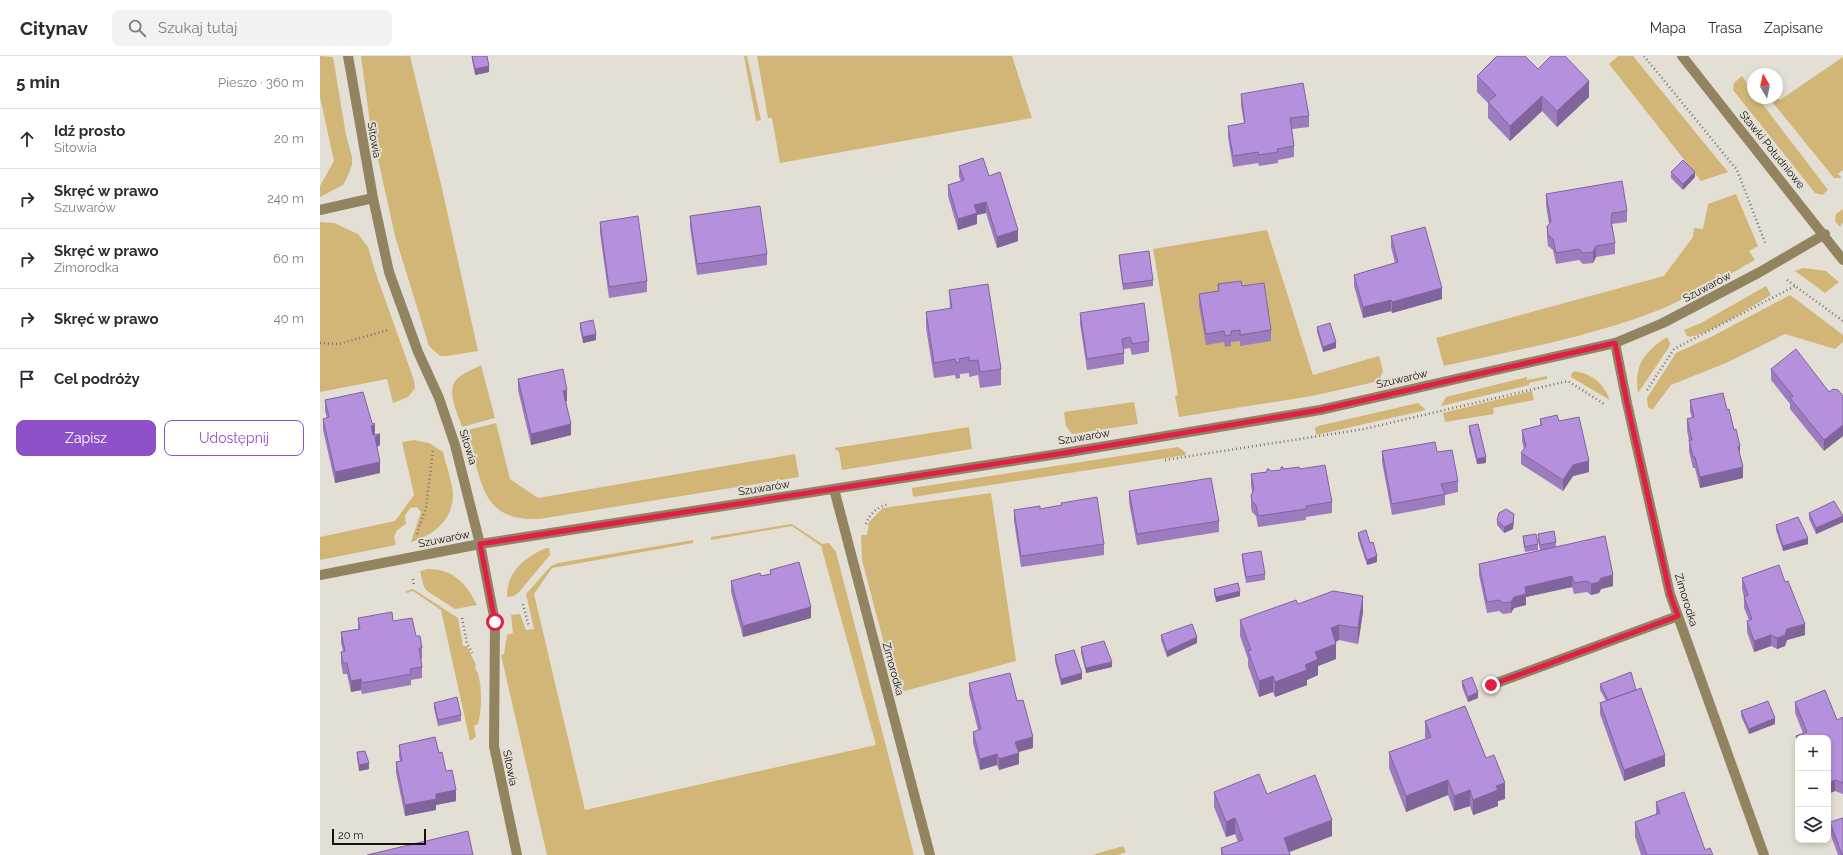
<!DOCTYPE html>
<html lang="pl">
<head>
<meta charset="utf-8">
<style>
  body { margin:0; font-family:Raleway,sans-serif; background:#f2f2f3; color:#2b2b33 }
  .controls { position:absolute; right:12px; bottom:12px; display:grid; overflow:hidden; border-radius:8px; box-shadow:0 2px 6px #0003 }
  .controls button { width:36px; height:36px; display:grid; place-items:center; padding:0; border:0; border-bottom:1px solid #e1e1e2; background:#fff; color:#2b2b33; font:20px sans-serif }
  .compass { position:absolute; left:1427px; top:12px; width:36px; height:36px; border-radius:50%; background:#fff; box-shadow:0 2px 6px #0003; rotate:351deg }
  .scale { position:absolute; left:12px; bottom:10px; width:94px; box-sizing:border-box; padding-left:4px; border:2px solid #151310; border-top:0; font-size:11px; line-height:14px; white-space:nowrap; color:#151310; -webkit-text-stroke:3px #e4dfd4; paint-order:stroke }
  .stop { position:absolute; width:12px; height:12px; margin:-9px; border:3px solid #e11d48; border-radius:50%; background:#fff }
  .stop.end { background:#e11d48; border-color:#fff; box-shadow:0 1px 4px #0008 }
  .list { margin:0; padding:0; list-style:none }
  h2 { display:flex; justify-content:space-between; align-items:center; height:52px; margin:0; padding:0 16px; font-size:17px }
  h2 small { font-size:13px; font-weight:400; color:#7c7c81 }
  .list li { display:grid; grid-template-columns:26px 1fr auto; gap:12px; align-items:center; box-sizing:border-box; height:60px; padding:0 16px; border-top:1px solid #e1e1e2 }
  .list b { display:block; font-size:15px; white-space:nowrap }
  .list p { margin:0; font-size:13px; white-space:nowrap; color:#7c7c81 }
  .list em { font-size:13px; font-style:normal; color:#7c7c81 }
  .actions { display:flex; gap:8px; padding:12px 16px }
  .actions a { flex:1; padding:9px 0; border:1px solid #8f51c7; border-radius:8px; text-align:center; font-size:14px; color:#8f51c7 }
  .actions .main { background:#8f51c7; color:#fff }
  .icon { flex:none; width:22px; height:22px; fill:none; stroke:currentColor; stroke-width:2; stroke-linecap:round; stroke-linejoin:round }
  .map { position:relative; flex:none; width:1523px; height:799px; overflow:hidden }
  header { display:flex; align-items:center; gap:24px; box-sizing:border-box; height:56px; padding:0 20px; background:#fff; border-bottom:1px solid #e1e1e2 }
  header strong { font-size:19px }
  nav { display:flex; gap:22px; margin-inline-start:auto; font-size:14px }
  .search { width:280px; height:36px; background:#f2f2f3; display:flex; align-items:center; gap:10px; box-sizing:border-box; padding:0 14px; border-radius:8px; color:#7c7c81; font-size:15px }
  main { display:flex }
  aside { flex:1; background:#fff }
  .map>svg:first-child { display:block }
</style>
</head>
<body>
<header>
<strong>Citynav</strong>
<div class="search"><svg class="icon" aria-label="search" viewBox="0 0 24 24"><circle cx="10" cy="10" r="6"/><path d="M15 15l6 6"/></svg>Szukaj tutaj</div>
<nav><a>Mapa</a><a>Trasa</a><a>Zapisane</a></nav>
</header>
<main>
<aside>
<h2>5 min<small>Pieszo · 360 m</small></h2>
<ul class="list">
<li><svg class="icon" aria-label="ahead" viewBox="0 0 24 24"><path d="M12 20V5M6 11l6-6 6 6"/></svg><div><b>Idź prosto</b><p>Sitowia</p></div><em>20 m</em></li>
<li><svg class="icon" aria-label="right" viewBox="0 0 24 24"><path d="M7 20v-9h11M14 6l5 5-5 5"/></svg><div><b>Skręć w prawo</b><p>Szuwarów</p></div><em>240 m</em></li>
<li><svg class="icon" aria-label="right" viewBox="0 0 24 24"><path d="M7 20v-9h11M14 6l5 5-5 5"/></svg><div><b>Skręć w prawo</b><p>Zimorodka</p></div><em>60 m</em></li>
<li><svg class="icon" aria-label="right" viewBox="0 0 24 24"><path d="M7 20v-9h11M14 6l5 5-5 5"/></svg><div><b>Skręć w prawo</b></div><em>40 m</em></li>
<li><svg class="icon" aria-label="arrive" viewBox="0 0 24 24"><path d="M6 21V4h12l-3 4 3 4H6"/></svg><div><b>Cel podróży</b></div></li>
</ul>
<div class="actions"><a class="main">Zapisz</a><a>Udostępnij</a></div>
</aside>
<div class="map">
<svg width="1523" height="799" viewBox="0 0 1523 799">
  <rect width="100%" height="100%" fill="#e4dfd4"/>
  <path fill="#d2b677" d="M0,0L13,1L26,79L32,101V109L27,122L23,129L0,141V130L14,105L0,41Z
    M41,0H90L121,128L158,295L127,300H120L109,290L75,180L50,67Z
    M424,0H427L441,64L436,65Z
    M437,0H692L712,62L460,107L452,62H448Z
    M1298,0H1313L1408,116L1381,125L1289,8Z
    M1523,1V114L1518,118L1522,122H1514L1449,42L1457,41L1460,44Z
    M1422,20L1433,35V42H1438L1508,134L1502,139L1495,137L1413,34L1414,27Z
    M1416,138L1438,190L1429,195L1435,204C1405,221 1375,238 1344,252C1275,280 1197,294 1124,310L1116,282L1344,220L1373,181L1374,172L1383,173L1388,148Z
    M1523,153V166L1520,171L1515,165L1516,158Z
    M0,166L14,167L38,178L48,191L56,218L94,324L95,332L88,341L73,347L67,323L0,336Z
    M947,174L993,319L1059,300L1063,315L1059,325L992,340L859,361L855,340L858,339L833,193Z
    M1483,212L1506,215L1519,226L1505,237L1475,215Z
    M1446,230L1451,239C1437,247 1380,285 1367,280L1364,274L1381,267Z
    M1470,239L1523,279V286L1515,293L1465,278L1406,307L1351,329L1332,354L1328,351L1327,342L1356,297L1393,280Z
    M1347,281L1350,287L1349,291L1318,337C1314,309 1324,296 1347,281Z
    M161,309L175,362L142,371C138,358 125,334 137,323C143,317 154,313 161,309Z
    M1254,315C1273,318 1283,327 1290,344L1251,321V319Z
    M1227,320V323L1209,327V329L1121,350L1126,341L1207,321V324Z
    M1212,335L1214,344L1173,352L1174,358L1125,366L1123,357Z
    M814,346L818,368L752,378L746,370L744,356Z
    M1098,347L1106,354L996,379L995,372L998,370Z
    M176,367L190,423L218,442L475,398L479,421L219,463C154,465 165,418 144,375Z
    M649,371L652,393L522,414L519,396L514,392Z
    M94,384L109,387L123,396C126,409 132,425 133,438C133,464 114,479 91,486L101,456L97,451L90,452L85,460L86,468C76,474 72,478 76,489L0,504V481L75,465L94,439L82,386Z
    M858,391L865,396L866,399L593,441L592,432Z
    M671,437L696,605L577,637L542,504L541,479H547L549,466L563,452Z
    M472,468L502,488L509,487L516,496L594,799H227L181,599L184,598L187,579L193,577L191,559L200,558L206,574L214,573L206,538L231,510L238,507L373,484V487L232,512L214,538L265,754L556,689L501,490L472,470L391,484V481Z
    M226,492H229L230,499L199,536L194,540L187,541C187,515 204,502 226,492Z
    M108,513C133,513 147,528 157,549L135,553L107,535L104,531L100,515Z
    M93,533L138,562L143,590H147L156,609L155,612C163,623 162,655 158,668L154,670L156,681L150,685L121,554L93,535L86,537V535Z
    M803,790L806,796L798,799H772Z"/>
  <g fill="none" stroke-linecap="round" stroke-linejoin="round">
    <path stroke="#78746e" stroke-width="2.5" stroke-dasharray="1 3" stroke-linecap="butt" d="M1324,0L1417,114L1446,189
      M1467,224L1523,265
      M0,287L19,288L68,274
      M1327,334L1354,293L1475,230
      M845,404L1044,373L1248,325L1284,348
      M546,468C550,457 558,451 568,448
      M97,478L106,451L113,395
      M93,523L94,530
      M203,548L209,571
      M142,562L147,587L152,597"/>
    <path stroke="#928361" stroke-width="10" d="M28,0L53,142L69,216L98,296L119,342L135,389L160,488L175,566L174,690L197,799
      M1362,0L1523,204
      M0,154L53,142
      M1295,287L1307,347L1350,538L1444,799
      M514,433L610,799
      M0,519L160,488L744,397L1000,354L1295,287L1343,267L1440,216L1505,178
      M1171,629L1358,560"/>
  </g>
  <path fill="#9c7cbe" d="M152,0H167L169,16L155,19L152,4Z
    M1218,13L1269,41L1237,71L1222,55L1190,85L1168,62V47L1157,36V20Z
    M921,38L989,60V71L972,73L974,90V101L958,104V107L939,110L938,107L913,111L908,81V70L924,67L921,49Z
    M639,110L669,120L698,185L677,192L666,157L657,159V168L638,174L628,140V129L641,125L639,121Z
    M1351,116L1375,121L1363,134L1351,122Z
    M1226,138L1307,155V166L1292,168L1295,187V198L1276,201L1273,207L1263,208L1259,204L1236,208L1233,194L1228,190L1227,181V170L1229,168L1226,149Z
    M370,160L447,198V209L377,219L370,171Z
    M280,166L327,225V236L289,242L280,177Z
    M1071,180L1122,243L1072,257L1071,255L1043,262L1034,230V219L1075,207L1071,191Z
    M799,199L833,224V230L803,234L799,205Z
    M898,228L922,230L951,274V285L920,290V285L911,286V290L905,291L904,286L886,289L879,249V238L898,235Z
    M629,234L681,313V329L660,332L658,319L649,321V317L640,318V322L636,323L635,319L614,322L606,272V256L630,253Z
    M760,257L829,285V296L812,299L810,292L804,293V308L767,314L760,268Z
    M260,267L276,284L263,287L260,273Z
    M997,271L1016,292L1003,296L997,276Z
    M1451,313L1509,336L1504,395L1470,353V348L1451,324Z
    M198,323L247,345L246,346L251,379L211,389L198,334Z
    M5,344L55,379L60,389L57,391L60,417L15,427L3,374V363L7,362L5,355Z
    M1370,344L1407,354L1420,401L1423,422L1380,432L1375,412H1373L1369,395V385L1367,374V363L1372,362L1370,355Z
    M1220,363L1239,365L1269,416L1253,420L1243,435L1201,408V397L1204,393L1202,385V374L1220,369Z
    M1149,370L1166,407L1157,408L1149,376Z
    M1062,395L1117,396L1138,425V436L1125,439V449L1072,459L1062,406Z
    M961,411L963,413H980L1012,446V457L986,461V464L938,471L936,460L932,456L931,451V440L932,436L931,429V418L961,414Z
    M809,435L899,465V476L817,489L809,446Z
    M720,453L784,488V499L701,511L694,465V454Z
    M1489,457L1523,466L1496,478L1489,463Z
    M1177,464H1194L1193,473L1184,477L1177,469Z
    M1456,469L1488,488L1463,495L1456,474Z
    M1038,477L1050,487L1057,506L1047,509L1038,482Z
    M1218,478L1236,486V491L1293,530L1281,533L1279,537L1271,539L1267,536L1254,538L1252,531L1206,541V549L1194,552L1191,557L1183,558L1179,555L1167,557L1159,519V508L1220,494L1218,484Z
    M1203,480L1218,488V494L1205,496L1203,486Z
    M922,498L945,518V524L926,527L922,504Z
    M450,514L491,562L423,581L411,536V525L450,518Z
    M1422,522L1485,579L1467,584L1465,590L1457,593L1451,590L1434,596L1427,576V565L1429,564L1424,552V541L1422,533Z
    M894,533L920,540L896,546L894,538Z
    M978,548L1043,556L1038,588L1019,584L1016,586V603L998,610V619L987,624V629L955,641L953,636L939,641L928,610V603L920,580V564Z
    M38,562L73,565L96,580L102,592V603H101L102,611V622L91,624V629L42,638L41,634L31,636L27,618H23L21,607V596L23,595L21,587V576L38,573Z
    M841,579L877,587L847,601L841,584Z
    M761,591L792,611L766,617L761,597Z
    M735,599L762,623L741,629L735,605Z
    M1142,625L1158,642L1148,646L1142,631Z
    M649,627L697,645L713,692L698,696L699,708L679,714L677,709L660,714L653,687V676L658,674L649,638Z
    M1280,628L1316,634L1345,710L1304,725L1280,658V647L1286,645L1280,634Z
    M1475,646L1517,664L1523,661V738L1515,735L1508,738V682H1478V697L1476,691V680L1483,677L1475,657Z
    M114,647L141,659V665L118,670L114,652Z
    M1421,655L1455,668L1429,678L1421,660Z
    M1105,665L1166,702L1185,743L1178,745V750L1153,759L1150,750L1134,755L1128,739L1086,756L1069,712V696L1106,683L1105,681Z
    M79,689L119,697L126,715L136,745L116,749V754L85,760L76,717V706L80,705L79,700Z
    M37,696L49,713L39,715L37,702Z
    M894,736L947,738L1012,780L969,796L970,799H901V792L918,786L915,778L906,781L894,751Z
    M1336,746L1385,794L1393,799H1321L1315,781V766L1336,758Z
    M1510,766L1523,799H1518L1510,777Z"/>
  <path fill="#7f659b" d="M169,10V16L155,19V13Z
    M1269,25V41L1237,71V55Z
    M1222,40V55L1190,85V70Z
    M1375,116V121L1363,134V128Z
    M666,146V157L657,159V168L638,174V163L654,149Z
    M698,174V185L677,192V181Z
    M1276,190V201L1273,207V196Z
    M1122,232V243L1072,257V246Z
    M1071,244V255L1043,262V251Z
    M276,278V284L263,287V281Z
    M1016,286V292L1003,296V291Z
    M247,334V345L243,346V335Z
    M55,368V379L51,381V370Z
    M251,368V379L211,389V378Z
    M1523,369V380L1504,395V384Z
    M60,378V389L55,392V381Z
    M1420,390V401L1418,391Z
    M1166,401V407L1157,408V403Z
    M1269,405V416L1253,420L1243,435V424L1253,409Z
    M60,406V417L15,427V416Z
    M1423,411V422L1380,432V421Z
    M1194,458L1193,473L1184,477V471Z
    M1523,460V466L1496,478V472Z
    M1488,482V488L1463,495V490Z
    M1057,500V506L1047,509V504Z
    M1293,519V530L1281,533L1279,537L1271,539V528L1281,522Z
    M1252,520V531L1206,541V549L1194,552L1191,557V546L1194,541L1205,531Z
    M920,535V540L896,546V541Z
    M1043,540V556L1038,588V572Z
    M491,551V562L423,581V570Z
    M1485,568V579L1467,584L1465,590L1457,593V582L1467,573Z
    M1019,569V584L1011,588V572Z
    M1451,579V590L1434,596V585Z
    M877,581V587L847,601V595Z
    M1016,588V603L998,610V619L987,624V629L955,641V626L985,609L995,596Z
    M792,606V611L766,617V612Z
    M762,617V623L741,629V623Z
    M953,620V636L939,641V625Z
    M41,623V634L31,636V625Z
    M1158,636V642L1148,646V641Z
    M1455,662V668L1429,678V673Z
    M713,681V692L695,697V686Z
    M699,697V708L679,714V703Z
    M677,698V709L660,714V703Z
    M1345,699V710L1304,725V714Z
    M49,707V713L39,715V709Z
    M1128,724V739L1086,756V740Z
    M1515,724V735L1508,738V727Z
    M1185,727V743L1178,745V750L1153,759V744L1176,730Z
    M136,734V745L116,749V754L85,760V749L116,738Z
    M1150,734V750L1134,755V740Z
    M915,762V778L906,781V766Z
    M1012,764V780L964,798V782Z"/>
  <path fill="#b590dd" stroke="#7f659b" d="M152,0H167L169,10L155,13Z
    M1177,0H1205L1218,13L1231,0H1245L1269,25L1237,55L1222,40L1190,70L1168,46L1176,39L1157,20Z
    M983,27L989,60L970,62L974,90L957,93L958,96L939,99L938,96L913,100L908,70L925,67L921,38Z
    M663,102L669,120L680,116L698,174L677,181L666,146L654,149L657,157L638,163L628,129L644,124L639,110Z
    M1363,104L1375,116L1363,128L1351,116Z
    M1302,125L1307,155L1292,157L1291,165L1295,187L1276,190L1273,196L1263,197L1259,193L1236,197L1233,183L1228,179L1227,170L1231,166L1226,138Z
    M440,150L447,198L377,208L370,160Z
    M318,160L327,225L289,231L280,166Z
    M1105,171L1122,232L1072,246L1071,244L1043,251L1034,219L1078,206L1071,180Z
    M829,195L833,224L803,228L799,199Z
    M921,225L922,230L944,227L951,274L920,279V274L911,275V279L905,280L904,275L886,278L879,238L899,235L898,228Z
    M668,228L681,313L660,316L658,304L649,305V301L639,303L640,306L636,307L635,303L614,307L606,256L632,252L629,234Z
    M824,247L829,285L812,288L810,281L802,283L804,297L767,303L760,257Z
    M273,264L276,278L263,281L260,267Z
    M1010,267L1016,286L1003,291L997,271Z
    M1476,293L1509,336L1513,333L1518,334L1523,340V369L1504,384L1470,342L1473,340L1451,313Z
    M243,313L247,334L243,335L251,368L211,378L198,323Z
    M43,336L52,367L55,368L51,370L53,379L60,378L55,381L60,406L15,416L3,363L9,361L5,344Z
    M1403,337L1407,354L1409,353L1414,374L1416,373L1420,390L1418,391L1423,411L1380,421L1375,401H1373L1369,384H1372L1367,363L1374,361L1370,344Z
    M1237,359L1239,365L1259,361L1269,405L1253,409L1243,424L1201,397L1206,390L1202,374L1222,369L1220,363Z
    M1158,368L1166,401L1157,403L1149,370Z
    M1115,386L1117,396L1132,394L1138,425L1121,428L1125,438L1072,448L1062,395Z
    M1005,409L1012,446L986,450V453L938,460L936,449L932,445L931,440L934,433L931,418L947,416V413H949L950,415L961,414V411H963V413L979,411L980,413Z
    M891,422L899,465L817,478L809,435Z
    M777,441L784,488L701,500L694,454L720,450V453L742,449L741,447Z
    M1514,445L1523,460L1496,472L1489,457Z
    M1186,453L1194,458L1193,467L1184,471L1177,464L1179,457Z
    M1478,461L1488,482L1463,490L1456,469Z
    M1046,474L1050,487L1053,486L1057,500L1047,504L1038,477Z
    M1234,475L1236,486L1220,489L1218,478Z
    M1216,478L1218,488L1205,491L1203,480Z
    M1285,480L1293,519L1281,522L1279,526L1271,528L1267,525L1254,527L1252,520L1205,531L1206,538L1194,541L1191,546L1183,547L1179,544L1167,546L1159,508Z
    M941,495L945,518L926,521L922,498Z
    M479,506L491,551L423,570L411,525L440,517L441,520L451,518L450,514Z
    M1459,509L1465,526L1468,525L1485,568L1467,573L1465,579L1457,582L1451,579L1434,585L1427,565L1432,563L1424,541L1428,539L1422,522Z
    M918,527L920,535L896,541L894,533Z
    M1013,535L1043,540L1038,572L1019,569L1011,572L1016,588L995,596L998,603L985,609L987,614L955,626L953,620L939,625L928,595L931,594L920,564L976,544L978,548Z
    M72,556L73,565L92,562L96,580H100L102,592H99L102,611L90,613L91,618L42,627L41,623L31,625L27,607H23L21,596L25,595L21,576L40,573L38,562Z
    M872,568L877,581L847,595L841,579Z
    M784,585L792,606L766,612L761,591Z
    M754,594L762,617L741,623L735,599Z
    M1311,616L1316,634L1288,644L1280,628Z
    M690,617L697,645L703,644L713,681L695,686L699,697L679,703L677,698L660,703L653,676L661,673L649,627Z
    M1152,621L1158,636L1148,641L1142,625Z
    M1321,632L1345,699L1304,714L1280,647Z
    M1505,634L1517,664L1523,661V727L1515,724L1508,727V682H1478V686L1476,680L1487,676L1475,646Z
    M137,641L141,659L118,664L114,647Z
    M1448,645L1455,662L1429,673L1421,655Z
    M1145,650L1166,702L1174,699L1185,727L1176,730L1178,734L1153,744L1150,734L1134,740L1128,724L1086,740L1069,696L1111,681L1105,665Z
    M115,681L119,697L122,696L126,715L132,714L136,734L116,738V743L85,749L76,706L82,705L79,689Z
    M45,695L49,707L39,709L37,696Z
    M939,718L947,738L995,719L1012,764L964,782L970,799H903L901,792L923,784L915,762L906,766L894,736Z
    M1364,736L1385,794L1390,792L1393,799H1327L1315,766L1340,757L1336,746Z
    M1523,762V799H1522L1510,766Z
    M148,775L153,799H47Z"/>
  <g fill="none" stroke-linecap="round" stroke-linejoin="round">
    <path stroke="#e11d48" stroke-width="5" d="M175,566L160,488L744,397L1000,354L1295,287L1307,347L1350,538L1358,560L1171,629"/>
  </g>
  <g text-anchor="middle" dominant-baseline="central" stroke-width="4" stroke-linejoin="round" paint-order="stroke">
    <g font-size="11" fill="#151310" stroke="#e4dfd4">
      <text transform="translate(54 84) rotate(80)">Sitowia</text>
      <text transform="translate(1452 94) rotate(51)">Stawki Południowe</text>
      <text transform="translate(1387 231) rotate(-28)">Szuwarów</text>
      <text transform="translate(1082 323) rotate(-13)">Szuwarów</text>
      <text transform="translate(764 381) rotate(-9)">Szuwarów</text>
      <text transform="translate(148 391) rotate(73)">Sitowia</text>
      <text transform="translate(444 432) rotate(-9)">Szuwarów</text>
      <text transform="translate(124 483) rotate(-11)">Szuwarów</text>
      <text transform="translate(1366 544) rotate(73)">Zimorodka</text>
      <text transform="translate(573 613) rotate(75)">Zimorodka</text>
      <text transform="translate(190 712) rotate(79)">Sitowia</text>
    </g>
  </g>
</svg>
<div class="controls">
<button>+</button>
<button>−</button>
<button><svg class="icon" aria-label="layers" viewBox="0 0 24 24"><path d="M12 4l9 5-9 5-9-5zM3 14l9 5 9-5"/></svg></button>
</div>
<svg class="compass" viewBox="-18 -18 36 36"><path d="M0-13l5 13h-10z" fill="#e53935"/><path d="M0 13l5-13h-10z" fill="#7c7c81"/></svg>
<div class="scale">20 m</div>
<div class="stop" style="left:175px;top:566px"></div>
<div class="stop end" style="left:1171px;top:629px"></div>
</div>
</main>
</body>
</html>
